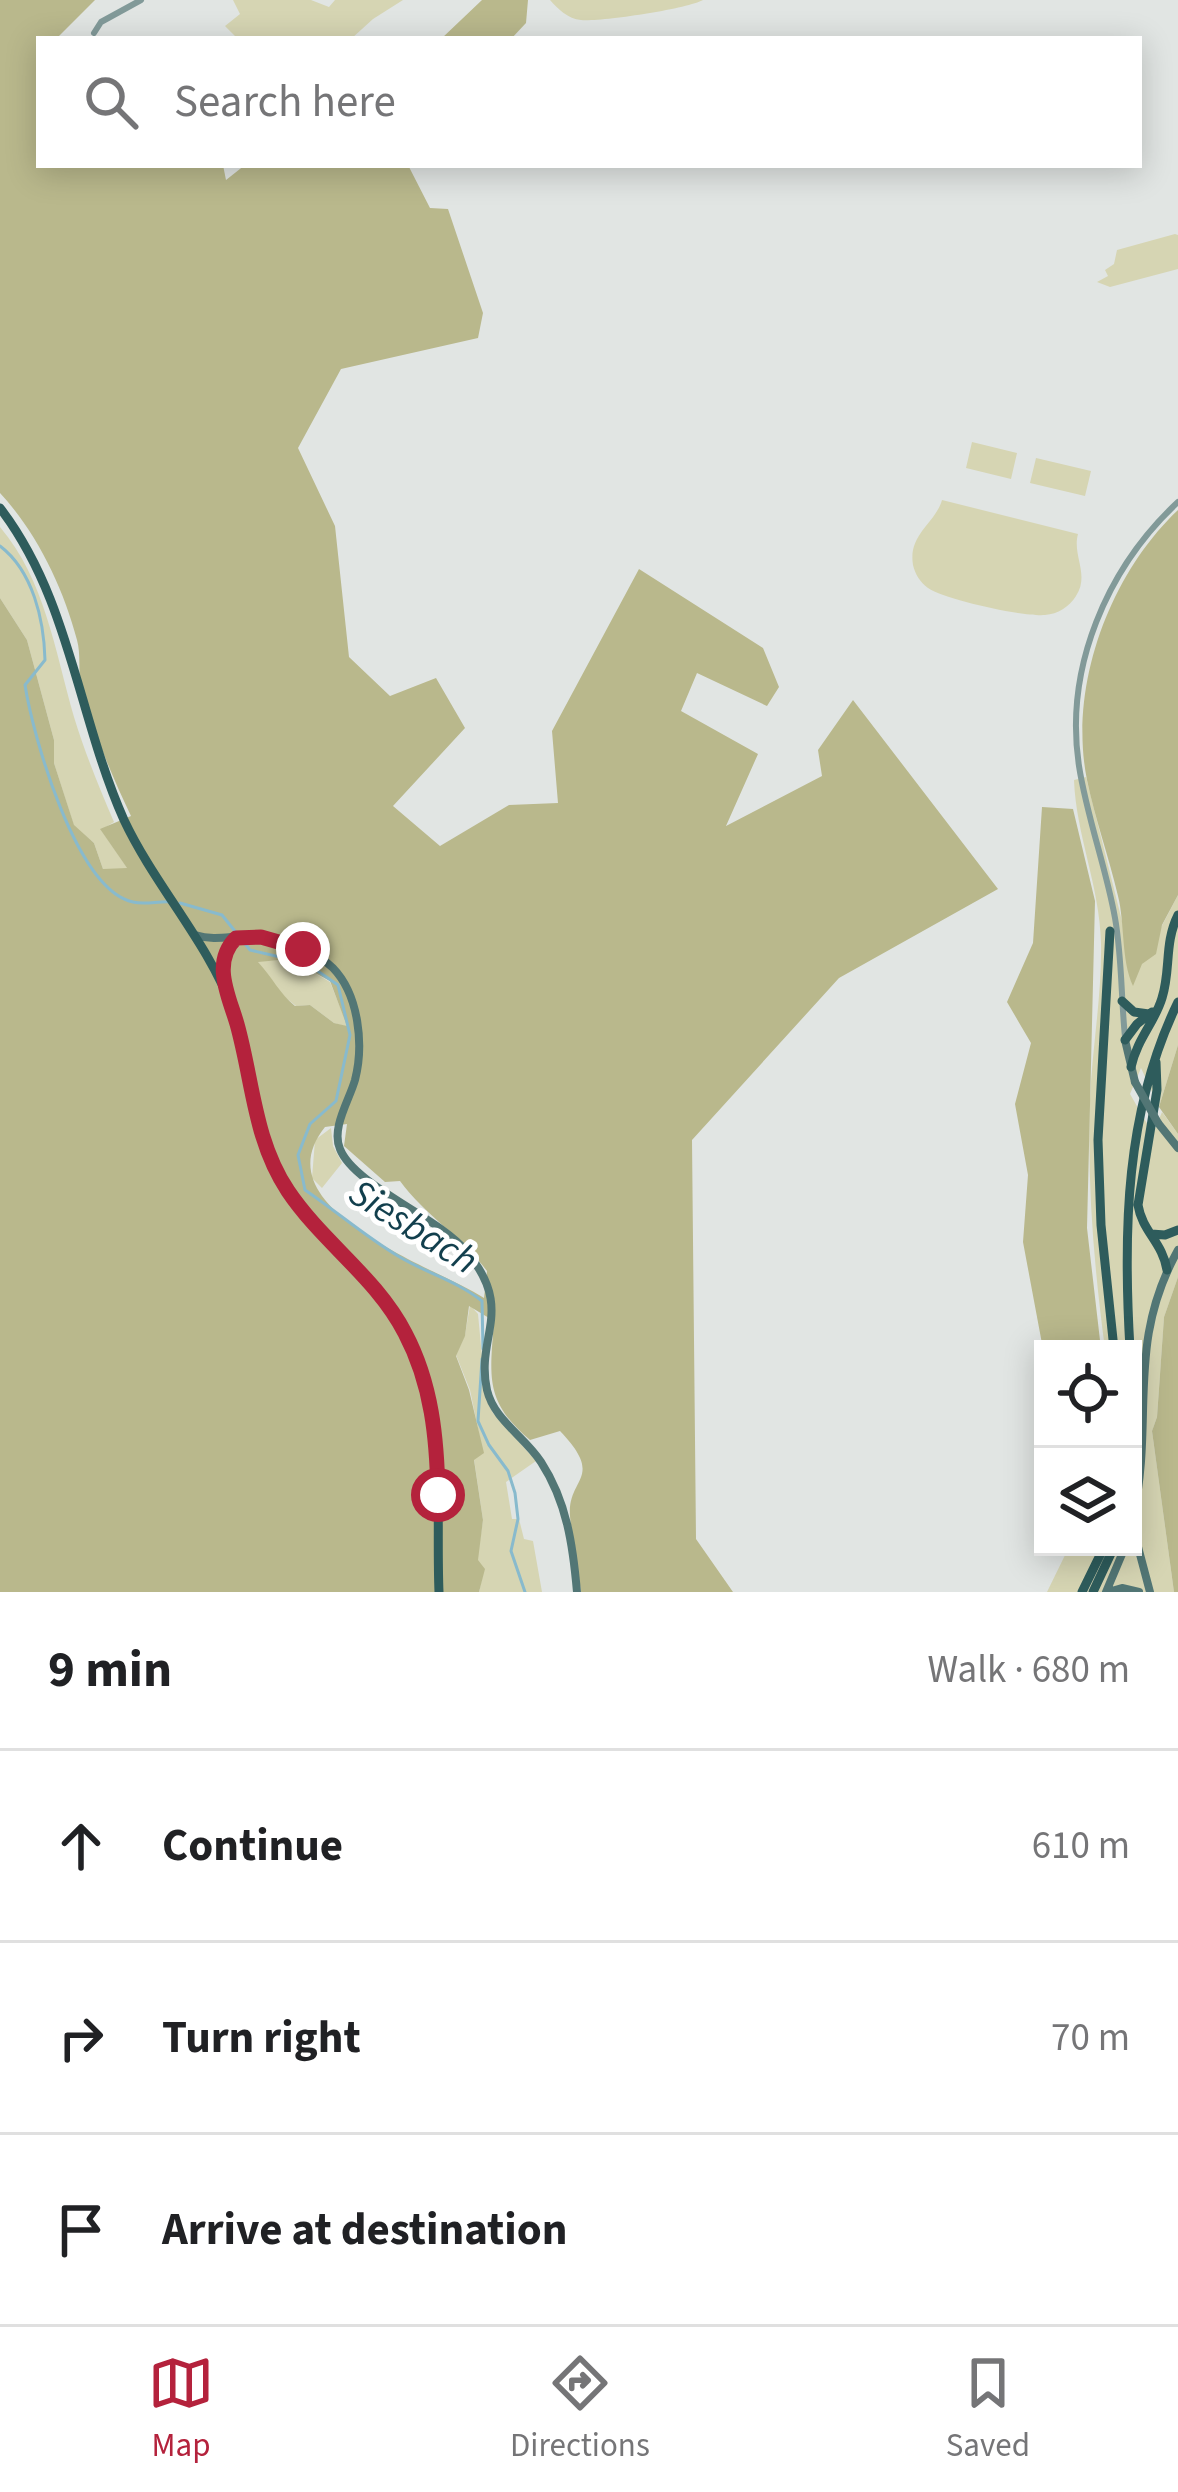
<!DOCTYPE html>
<html lang="en">
<head>
<meta charset="utf-8">
<style>
  body { margin:0; font-family:"Source Sans 3",sans-serif; background:#f2f2f2; color:#202124 }
  .controls { position:absolute; right:36px; bottom:36px; display:grid; overflow:hidden; border-radius:0px; box-shadow:0 6px 30px #0003 }
  .controls button { width:108px; height:108px; display:grid; place-items:center; padding:0; border:0; border-bottom:3px solid #e0e0e0; background:#fff; color:#202124; font:60px sans-serif }
  .stop { position:absolute; width:36px; height:36px; margin:-27px; border:9px solid #b4223c; border-radius:50%; background:#fff }
  .stop.end { background:#b4223c; border-color:#fff; box-shadow:0 3px 12px #0008 }
  .list { margin:0; padding:0; list-style:none }
  h2 { display:flex; justify-content:space-between; align-items:center; height:156px; margin:0; padding:0 48px; font-size:51px }
  h2 small { font-size:39px; font-weight:400; color:#757577 }
  .list li { display:grid; grid-template-columns:78px 1fr auto; gap:36px; align-items:center; box-sizing:border-box; height:192px; padding:0 48px; border-top:3px solid #e0e0e0 }
  .list b { display:block; font-size:45px; white-space:nowrap }
  .list em { font-size:39px; font-style:normal; color:#757577 }
  .icon { flex:none; width:66px; height:66px; fill:none; stroke:currentColor; stroke-width:2; stroke-linecap:round; stroke-linejoin:round }
  .map { position:relative; flex:none; width:1178px; height:1592px; overflow:hidden }
  .search { position:absolute; background:#fff; box-shadow:0 6px 30px #0003; left:36px; right:36px; top:36px; height:132px; display:flex; align-items:center; gap:30px; box-sizing:border-box; padding:0 42px; border-radius:0px; color:#757577; font-size:45px }
  .sheet { height:732px; background:#fff }
  nav { display:flex; justify-content:space-around; align-items:center; box-sizing:border-box; height:168px; border-top:3px solid #e0e0e0; background:#fff; font-size:33px; color:#757577 }
  nav a { display:grid; justify-items:center; gap:6px }
  nav .on { color:#b4223c }
  .map>svg:first-child { display:block }
</style>
</head>
<body>
<div class="map">
<svg width="1178" height="1592" viewBox="0 0 1178 1592">
  <rect width="100%" height="100%" fill="#e1e5e3"/>
  <path fill="#d6d5b3" d="M233,0H311L329,7L335,0H403L373,19L351,39H238L225,26L240,14Z
    M550,0H703C687,9 600,22 581,20C568,19 558,9 550,0Z
    M1175,234L1178,235V269L1110,287L1097,282L1108,276L1105,270L1114,264L1117,250Z
    M972,442L1017,453L1011,479L966,468Z
    M1036,458L1091,471L1085,496L1030,483Z
    M942,500L1078,534C1072,556 1090,574 1076,596C1069,607 1058,614 1045,615C1024,617 946,600 928,588C920,582 915,574 913,565C908,534 935,524 942,500Z
    M0,527C45,580 55,651 74,717C85,753 99,787 114,822L101,830L128,869H103L94,843L74,826L54,763V740L27,640L0,598Z
    M1086,777L1125,933L1142,964L1178,895V1045L1159,1107L1141,1068L1130,1094L1153,1134L1162,1112L1178,1134V1277L1164,1317L1157,1417L1152,1431L1174,1592H1047L1069,1547H1133V1349H1105C1094,1266 1087,1184 1090,1100C1092,1048 1102,996 1101,943C1100,887 1076,835 1074,780Z
    M279,960L304,967L330,982L348,1027L334,1023L310,1005L296,1006L281,994L257,961Z
    M331,1128L333,1146L342,1163L322,1188L312,1178L315,1140Z
    M470,1305L478,1314L486,1399L493,1413L536,1461L506,1482L512,1519H519L524,1539L533,1541L542,1592H479L484,1569L477,1560L483,1520L474,1459L483,1453L470,1390L456,1355L465,1335Z"/>
  <path fill="#b9b88c" fill-rule="evenodd" d="M0,0H95L56,39H39V165H223L226,180L245,165H408L430,208L448,209L483,313L478,338L341,369L298,448L335,526L349,657L390,696L436,678L465,728L393,806L440,846L509,805L558,803L552,731L639,569L763,648L779,687L767,706L697,673L681,711L758,754L726,826L822,776L818,750L853,700L998,889L839,978L692,1140L696,1539L733,1592H581C578,1567 572,1541 570,1516C567,1477 606,1479 560,1431L530,1440C484,1401 490,1377 494,1321L469,1306L465,1336L456,1356L469,1390L484,1453L474,1460L483,1520L478,1560L485,1569L479,1592H0V598L27,640L54,740V763L74,825L94,843L103,869L127,868L100,829L131,816C111,774 93,731 81,686C78,671 81,654 77,640C63,587 37,533 0,493ZM279,960L304,967L330,981L347,1026L334,1023L310,1005L295,1006C280,994 272,977 258,962ZM347,1124L344,1146L385,1182L400,1181C425,1215 461,1236 487,1271L484,1298C434,1266 259,1209 325,1127Z
    M482,0H528L526,23L511,39H441Z
    M1178,510V895L1162,925L1156,954L1142,964L1133,986C1121,960 1125,924 1118,896C1109,857 1095,819 1087,780C1068,686 1110,574 1178,510Z
    M1042,807L1073,809L1095,901L1087,1228L1101,1349H1043L1023,1242L1028,1175L1015,1104L1031,1043L1007,1002L1033,943Z
    M1178,1045V1134L1159,1107Z
    M1178,1277V1592H1174L1152,1431L1157,1417L1164,1317Z"/>
  <g fill="none" stroke-linecap="round" stroke-linejoin="round">
    <path stroke="#88bacd" stroke-width="3" d="M0,546C33,571 44,620 45,660L25,685C33,736 76,890 133,902C144,905 159,901 170,902
      M180,903L222,915L250,950L306,963L338,985L350,1035L336,1101L310,1124L298,1155L305,1190C336,1211 366,1237 398,1256C426,1273 457,1281 482,1301L483,1349
      M482,1359L478,1421L489,1445L508,1471L515,1493L518,1519L511,1551L525,1592"/>
    <path stroke="#829a99" stroke-width="6" d="M94,33L101,22L141,0
      M1125,1037C1121,997 1122,957 1115,918C1106,867 1087,818 1079,766C1064,668 1107,568 1178,502"/>
    <path stroke="#527675" stroke-width="8" d="M195,935C215,941 229,936 249,936C276,935 314,949 333,968C359,995 364,1045 355,1080C349,1101 331,1128 340,1149C354,1185 438,1217 466,1251C516,1310 475,1336 487,1390C494,1420 525,1437 541,1462C567,1502 573,1546 577,1592
      M224,985L226,951
      M1125,1040L1135,1082
      M1158,1123L1178,1148
      M1133,1517C1155,1419 1125,1345 1178,1250
      M1133,1528L1150,1592
      M1106,1592L1125,1547
      M1108,1592L1122,1588L1139,1592"/>
    <path stroke="#2e5c5c" stroke-width="9" d="M0,508C70,599 78,717 124,820C155,886 208,942 233,1010C252,1062 250,1118 275,1168C313,1243 391,1284 420,1365C445,1438 436,1517 439,1592
      M1110,931L1098,1140L1101,1225L1114,1349
      M1122,1001L1134,1012L1149,1014
      M1125,1040L1137,1024L1152,1012
      M1156,1062L1157,1090L1138,1205C1142,1231 1163,1243 1167,1270
      M1131,1067C1137,1039 1155,1022 1162,998C1171,970 1164,943 1178,915
      M1151,1234L1165,1235L1178,1230
      M1130,1349C1123,1231 1125,1111 1178,1002
      M1082,1592L1104,1547
      M1093,1592L1114,1547"/>
    <path stroke="#527675" stroke-width="8" d="M1135,1082L1158,1123"/>
  </g>
  <g fill="none" stroke-linecap="round" stroke-linejoin="round">
    <path stroke="#b4223c" stroke-width="15" d="M303,949L261,937L236,938C211,963 229,996 237,1024C253,1081 254,1140 288,1191C323,1243 376,1277 405,1333C432,1384 437,1439 438,1495"/>
  </g>
  <g text-anchor="middle" dominant-baseline="central" stroke-width="10" stroke-linejoin="round" paint-order="stroke">
    <g font-size="39" font-style="italic" fill="#123f4d" stroke="#fff">
      <text transform="translate(413 1227) rotate(32)">Siesbach</text>
    </g>
  </g>
</svg>
<div class="controls">
<button><svg class="icon" aria-label="locate" viewBox="0 0 24 24"><circle cx="12" cy="12" r="6"/><path d="M12 2v4M12 18v4M2 12h4M18 12h4"/></svg></button>
<button><svg class="icon" aria-label="layers" viewBox="0 0 24 24"><path d="M12 4l9 5-9 5-9-5zM3 14l9 5 9-5"/></svg></button>
</div>
<div class="stop" style="left:438px;top:1495px"></div>
<div class="stop end" style="left:303px;top:949px"></div>
<div class="search"><svg class="icon" aria-label="search" viewBox="0 0 24 24"><circle cx="10" cy="10" r="6"/><path d="M15 15l6 6"/></svg>Search here</div>
</div>
<section class="sheet">
<h2>9 min<small>Walk · 680 m</small></h2>
<ul class="list">
<li><svg class="icon" aria-label="ahead" viewBox="0 0 24 24"><path d="M12 20V5M6 11l6-6 6 6"/></svg><div><b>Continue</b></div><em>610 m</em></li>
<li><svg class="icon" aria-label="right" viewBox="0 0 24 24"><path d="M7 20v-9h11M14 6l5 5-5 5"/></svg><div><b>Turn right</b></div><em>70 m</em></li>
<li><svg class="icon" aria-label="arrive" viewBox="0 0 24 24"><path d="M6 21V4h12l-3 4 3 4H6"/></svg><div><b>Arrive at destination</b></div></li>
</ul>
</section>
<nav>
<a class="on"><svg class="icon" aria-label="map" viewBox="0 0 24 24"><path d="M3 6l6-2 6 2 6-2v14l-6 2-6-2-6 2zM9 4v14M15 6v14"/></svg>Map</a>
<a><svg class="icon" aria-label="directions" viewBox="0 0 24 24"><path d="M12 3l9 9-9 9-9-9zM9 14v-3h6M13 9l2 2-2 2"/></svg>Directions</a>
<a><svg class="icon" aria-label="saved" viewBox="0 0 24 24"><path d="M7 4h10v16l-5-4-5 4z"/></svg>Saved</a>
</nav>
</body>
</html>
